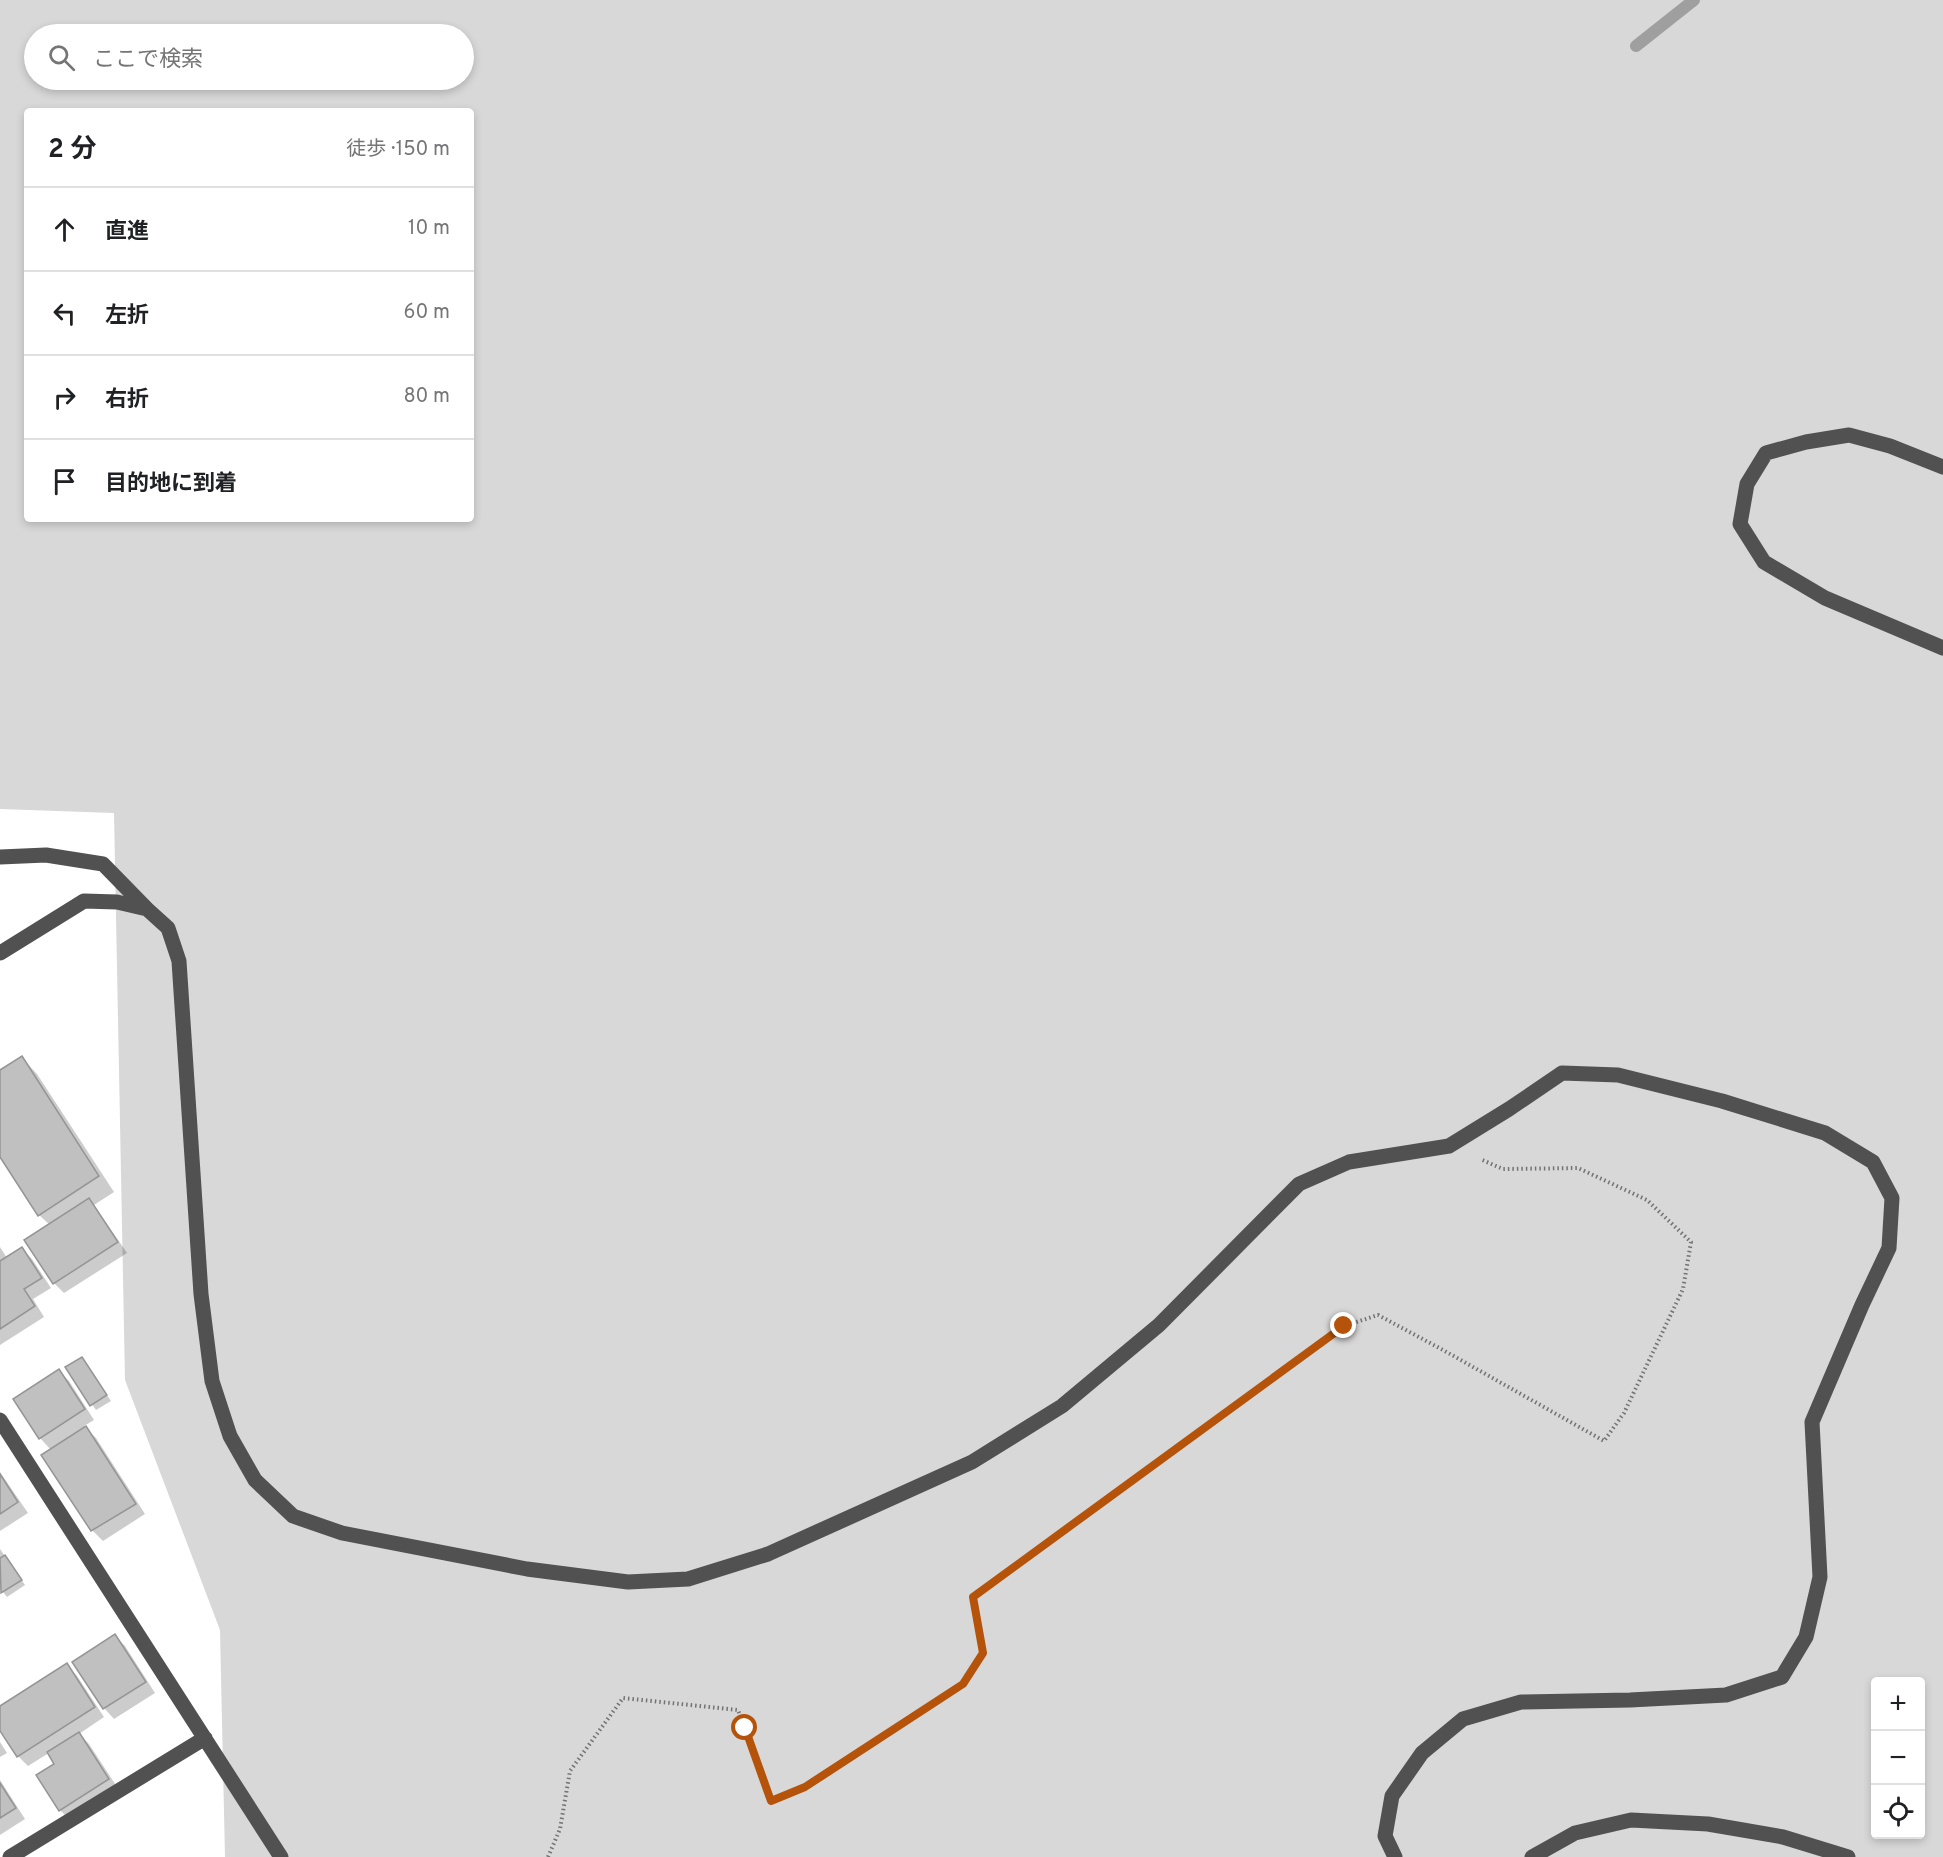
<!DOCTYPE html>
<html lang="ja">
<head>
<meta charset="utf-8">
<style>
  body { margin:0; font-family:Overpass,"Noto Sans JP",sans-serif; background:#f6f6f6; color:#202124 }
  .controls { position:absolute; right:18px; bottom:18px; display:grid; overflow:hidden; border-radius:6px; box-shadow:0 3px 9px #0003 }
  .controls button { width:54px; height:54px; display:grid; place-items:center; padding:0; border:0; border-bottom:2px solid #e0e0e0; background:#fff; color:#202124; font:30px sans-serif }
  .stop { position:absolute; width:18px; height:18px; margin:-14px; border:4px solid #b45309; border-radius:50%; background:#fff }
  .stop.end { background:#b45309; border-color:#fff; box-shadow:0 2px 6px #0008 }
  .list { margin:0; padding:0; list-style:none }
  h2 { display:flex; justify-content:space-between; align-items:center; height:78px; margin:0; padding:0 24px; font-size:26px }
  h2 small { font-size:20px; font-weight:400; color:#757577 }
  .list li { display:grid; grid-template-columns:39px 1fr auto; gap:18px; align-items:center; box-sizing:border-box; height:84px; padding:0 24px; border-top:2px solid #e0e0e0 }
  .list b { display:block; font-size:22px; white-space:nowrap }
  .list em { font-size:20px; font-style:normal; color:#757577 }
  .icon { flex:none; width:33px; height:33px; fill:none; stroke:currentColor; stroke-width:2; stroke-linecap:round; stroke-linejoin:round }
  .map { position:relative; flex:none; width:1943px; height:1857px; overflow:hidden }
  .search { position:absolute; background:#fff; box-shadow:0 3px 9px #0003; left:24px; top:24px; width:450px; height:66px; display:flex; align-items:center; gap:15px; box-sizing:border-box; padding:0 21px; border-radius:33px; color:#757577; font-size:22px }
  .panel { position:absolute; background:#fff; box-shadow:0 3px 9px #0003; left:24px; top:108px; width:450px; height:414px; border-radius:6px }
  .map>svg:first-child { display:block }
</style>
</head>
<body>
<div class="map">
<svg width="1943" height="1857" viewBox="0 0 1943 1857">
  <rect width="100%" height="100%" fill="#fff"/>
  <path fill="#d8d8d8" fill-rule="evenodd" d="M0,0H1943V1857H225L220,1630L125,1380L114,813L0,809ZM34,34H464V80H34ZM27,111H471V519H27ZM1876,1682H1920V1834H1876Z"/>
  <path fill="#0003" d="M22,1058L37,1074L114,1192L94,1205L127,1253L64,1293L54,1283L50,1225L39,1215L0,1154V1072Z
    M0,1247L7,1258L22,1249L32,1259L51,1288L33,1299L44,1317L0,1345Z
    M82,1359L111,1401L96,1410L67,1368Z
    M59,1371L69,1381L94,1420L84,1426L96,1438L145,1514L103,1541L92,1530L43,1455L51,1450L40,1438Z
    M0,1472L28,1513L0,1531Z
    M0,1549L25,1585L7,1597L0,1588Z
    M115,1636L125,1646L155,1693L114,1719L104,1708L74,1662Z
    M67,1665L77,1676L104,1717L79,1734L89,1744L119,1790L70,1820L60,1810L56,1764L49,1753L28,1766L18,1756L0,1728V1708Z
    M0,1742L7,1753L0,1757Z
    M0,1780L25,1819L0,1835Z"/>
  <g fill="none" stroke-linecap="round" stroke-linejoin="round">
    <path stroke="#9f9f9f" stroke-width="12" d="M1636,46L1694,0"/>
  </g>
  <path fill="#c0c0c0" stroke="#959595" stroke-width="1.5" d="M22,1056L99,1176L38,1216L0,1157V1070Z
    M89,1198L118,1242L53,1284L24,1240Z
    M22,1247L42,1278L24,1289L35,1306L0,1329V1261Z
    M82,1357L107,1395L90,1406L65,1367Z
    M59,1369L85,1409L39,1439L13,1399Z
    M86,1426L136,1504L91,1531L41,1455Z
    M0,1474L18,1502L0,1514Z
    M5,1555L22,1580L1,1593L0,1558Z
    M115,1634L146,1682L103,1709L72,1662Z
    M67,1663L95,1707L17,1757L0,1731V1706Z
    M79,1732L109,1779L59,1811L36,1775L54,1764L47,1752Z
    M0,1783L16,1808L0,1818Z"/>
  <g fill="none" stroke-linecap="round" stroke-linejoin="round">
    <path stroke="#737373" stroke-width="4" stroke-dasharray="1.5 3" stroke-linecap="butt" d="M548,1857L560,1829L570,1771L623,1698L738,1710L771,1801L805,1787L963,1684L983,1653L973,1597L1344,1326L1378,1315L1443,1350L1604,1441L1624,1413L1683,1289L1691,1242L1647,1200L1578,1168L1503,1169L1480,1159"/>
    <path stroke="#515151" stroke-width="15" d="M1943,467L1890,446L1849,435L1806,442L1766,453L1747,484L1740,524L1764,562L1825,598L1943,648
      M0,857L46,855L103,864L147,909
      M0,953L84,901L117,902L147,909L168,928L179,961L201,1294L212,1381L230,1436L255,1480L293,1516L342,1533L527,1569L628,1582L688,1579L768,1554L972,1462L1062,1406L1159,1325L1299,1184L1349,1162L1449,1146L1509,1109L1562,1073L1618,1075L1722,1101L1825,1133L1873,1162L1892,1198L1889,1248L1862,1305L1812,1422L1820,1577L1806,1637L1782,1677L1726,1695L1630,1700L1521,1702L1463,1719L1422,1753L1392,1796L1385,1836L1395,1857
      M0,1420L281,1857
      M10,1857L205,1738
      M1532,1857L1575,1833L1631,1820L1708,1824L1783,1837L1848,1857"/>
  </g>
  <g fill="none" stroke-linecap="round" stroke-linejoin="round">
    <path stroke="#b45309" stroke-width="8" d="M745,1728L771,1801L805,1787L963,1684L983,1653L973,1597L1344,1326"/>
  </g>
</svg>
<div class="controls">
<button>+</button>
<button>−</button>
<button><svg class="icon" aria-label="locate" viewBox="0 0 24 24"><circle cx="12" cy="12" r="6"/><path d="M12 2v4M12 18v4M2 12h4M18 12h4"/></svg></button>
</div>
<div class="stop" style="left:745px;top:1728px"></div>
<div class="stop end" style="left:1344px;top:1326px"></div>
<div class="search"><svg class="icon" aria-label="search" viewBox="0 0 24 24"><circle cx="10" cy="10" r="6"/><path d="M15 15l6 6"/></svg>ここで検索</div>
<section class="panel">
<h2>2 分<small>徒歩 · 150 m</small></h2>
<ul class="list">
<li><svg class="icon" aria-label="ahead" viewBox="0 0 24 24"><path d="M12 20V5M6 11l6-6 6 6"/></svg><div><b>直進</b></div><em>10 m</em></li>
<li><svg class="icon" aria-label="left" viewBox="0 0 24 24"><path d="M17 20v-9H6M10 6l-5 5 5 5"/></svg><div><b>左折</b></div><em>60 m</em></li>
<li><svg class="icon" aria-label="right" viewBox="0 0 24 24"><path d="M7 20v-9h11M14 6l5 5-5 5"/></svg><div><b>右折</b></div><em>80 m</em></li>
<li><svg class="icon" aria-label="arrive" viewBox="0 0 24 24"><path d="M6 21V4h12l-3 4 3 4H6"/></svg><div><b>目的地に到着</b></div></li>
</ul>
</section>
</div>
</body>
</html>
